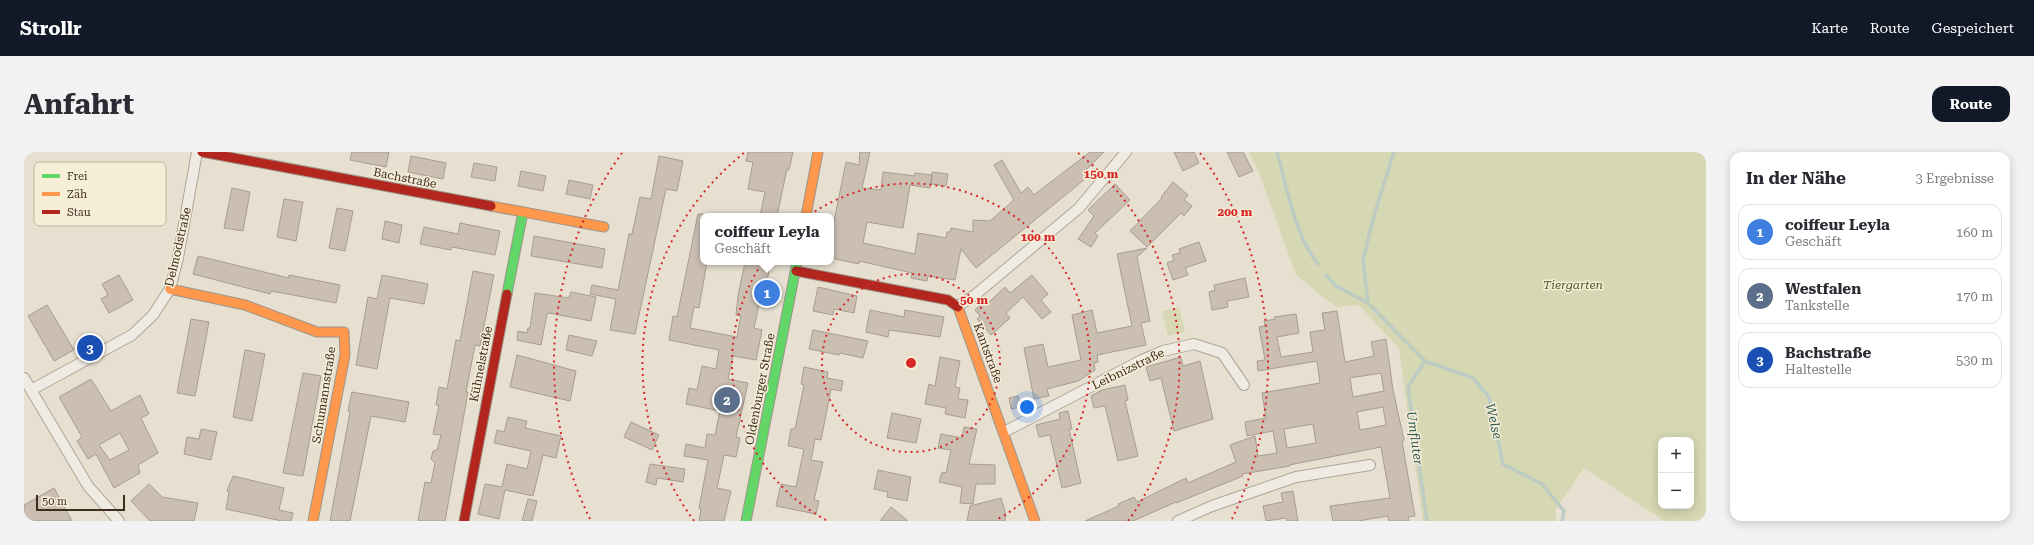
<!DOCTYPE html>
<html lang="de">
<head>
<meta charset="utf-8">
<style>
  body { margin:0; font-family:"Roboto Serif",serif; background:#f2f2f3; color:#2b2b33 }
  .controls { position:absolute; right:12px; bottom:12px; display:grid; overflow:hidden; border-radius:8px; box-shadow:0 2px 10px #0003 }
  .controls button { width:36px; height:36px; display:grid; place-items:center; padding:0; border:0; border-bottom:1px solid #e1e1e2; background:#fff; color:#2b2b33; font:20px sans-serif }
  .scale { position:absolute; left:12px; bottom:10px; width:89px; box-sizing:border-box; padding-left:4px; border:2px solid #3d2e20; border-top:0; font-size:11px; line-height:14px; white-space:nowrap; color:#3d2e20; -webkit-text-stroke:3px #f7eed8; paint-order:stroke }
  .you { position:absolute; left:1003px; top:255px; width:14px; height:14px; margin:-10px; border:3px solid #fff; border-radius:50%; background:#1a73e8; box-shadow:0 0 0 6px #1a73e833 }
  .badge { display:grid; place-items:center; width:26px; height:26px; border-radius:50%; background:#111827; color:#fff; font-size:13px; font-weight:700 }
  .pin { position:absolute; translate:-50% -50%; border:2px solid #fff; box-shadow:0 1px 4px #0006 }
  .popup { position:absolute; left:676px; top:61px; width:134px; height:52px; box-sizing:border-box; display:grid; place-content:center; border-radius:8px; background:#fff; filter:drop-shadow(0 1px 3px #0005); font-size:13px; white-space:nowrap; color:#7c7c81 }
  .popup b { font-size:15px; color:#2b2b33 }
  .popup::after { content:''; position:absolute; left:50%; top:100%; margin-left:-8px; border:8px solid transparent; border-top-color:#fff }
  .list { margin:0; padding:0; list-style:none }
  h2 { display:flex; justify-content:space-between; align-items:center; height:52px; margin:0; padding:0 16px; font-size:17px }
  h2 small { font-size:13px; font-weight:400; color:#7c7c81 }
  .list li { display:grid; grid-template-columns:26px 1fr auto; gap:12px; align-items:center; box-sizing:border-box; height:56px; margin:0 8px 8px; padding:0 8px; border:1px solid #e1e1e2; border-radius:12px }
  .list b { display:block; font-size:15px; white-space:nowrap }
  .list p { margin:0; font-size:13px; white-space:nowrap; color:#7c7c81 }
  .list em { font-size:13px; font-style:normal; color:#7c7c81 }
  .map { position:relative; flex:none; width:1682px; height:369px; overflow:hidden; border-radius:12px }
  header { display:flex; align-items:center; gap:24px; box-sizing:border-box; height:56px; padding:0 20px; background:#111827; color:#fff }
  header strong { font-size:19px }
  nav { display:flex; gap:22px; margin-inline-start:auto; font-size:14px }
  .intro { display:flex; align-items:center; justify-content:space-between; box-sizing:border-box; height:96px; padding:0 24px }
  h1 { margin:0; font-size:28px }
  .button { padding:10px 18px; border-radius:12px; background:#111827; color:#fff; font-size:14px; font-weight:700 }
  main { display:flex; gap:24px; padding:0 24px }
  aside { flex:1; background:#fff; border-radius:12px; box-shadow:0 2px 10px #0003 }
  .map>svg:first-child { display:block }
</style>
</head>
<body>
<header>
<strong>Strollr</strong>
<nav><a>Karte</a><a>Route</a><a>Gespeichert</a></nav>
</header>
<div class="intro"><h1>Anfahrt</h1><a class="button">Route</a></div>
<main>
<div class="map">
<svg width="1682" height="369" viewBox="0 0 1682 369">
  <rect width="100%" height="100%" fill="#e7e0d1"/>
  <path fill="#d6d7b3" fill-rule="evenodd" d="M1225,0H1682V369H1640L1560,316L1532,357V369H1399L1375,197L1335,153L1312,155L1272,123L1234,18ZM1637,288H1667V354H1637Z
    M1155,155L1161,180L1144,184L1138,159Z"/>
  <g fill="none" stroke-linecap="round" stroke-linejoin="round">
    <path stroke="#bcccc2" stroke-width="3.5" d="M1253,0C1263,35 1271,84 1294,112
      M1370,0L1351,60L1339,108L1344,151L1401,209L1449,226L1465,245L1479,312L1518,332L1540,359L1538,369
      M1302,123L1312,134L1344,151
      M1401,209L1384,235L1403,369"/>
  </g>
  <path fill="#cbbfb2" stroke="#a89c90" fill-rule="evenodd" d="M328,0H365L362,15L326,8Z
    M724,0H769L765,18L763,17L753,64H736L741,40L724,37L729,10L722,9Z
    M836,0H846L838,36L857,38L859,20L891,24V21L908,23L906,36L886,33L879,76L843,70L839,91L891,102L894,81L922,86L923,80H926L927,76L949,80V68L966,69L990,48L970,13L978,8L997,41L1004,35L1010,43L1066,0H1080L1062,18L1066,23L952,116L937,97L931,128L904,124L903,129L887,126L888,121L835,109V112L807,106V84L822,10L835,13Z
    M1150,0H1170L1175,11L1159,19Z
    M1203,0H1219L1229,19L1215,25Z
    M387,4L422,11L419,27L384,20Z
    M635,4L659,9L653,39L642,37L611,182L586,178L592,147L566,142L568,133L594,138L605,82H608L616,45L627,47Z
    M450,11L473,15L471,29L447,25Z
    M497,19L522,24L519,39L494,34Z
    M908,20L924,22L922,34L907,32Z
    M545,28L569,33L566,47L542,42Z
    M1149,30L1164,43L1160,48L1168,54L1160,64L1157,61L1123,95L1106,79L1138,46L1137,45Z
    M1091,32L1106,48L1071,81L1074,84L1067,95L1054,87L1070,64L1064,58Z
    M208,36L226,40L219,79L200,76Z
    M260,47L279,50L272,89L253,85Z
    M313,56L329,59L321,99L305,96Z
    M674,62H679V110H683L675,156L670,155L666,176L713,185L717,163H712L714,144L721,110H747L743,129L750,130L746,150L738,149L737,153L735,152L730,176L738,178L732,208L709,204L704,227L724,231L712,285L716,286L712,305L700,303L693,336L707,339L700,369H675L677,357L675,356L684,308L660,304L662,292L681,296L683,282L691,283L696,259L662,252L665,236L673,238L678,214L692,217L695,198L645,188L649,164L653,165Z
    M361,69L378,73L375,91L358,87Z
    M436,71L476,79L471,103L428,95L427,98L396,92L400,75L434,82Z
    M510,84L581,97L578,116L507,104Z
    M1175,90L1182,109L1161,116L1164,123L1149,128L1143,111L1150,108L1148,103L1156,101L1155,97Z
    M1123,96L1113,105L1126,169L1117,171L1122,193L1073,203L1074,210L1070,211L1071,218L1054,229L1023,237L1025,244L1010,247L1000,196L1019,192L1024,215L1057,208L1048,163L1068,158L1073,181L1108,174L1093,102Z
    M174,104L265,126V123L316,133L312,151L247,139L246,142L169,122Z
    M449,119L470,123L456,194L451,193L442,240H444L421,369H394L401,330L407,331L411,311L407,307L409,299L413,298L417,283L409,282L415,253H412L415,235L423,237L432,188L436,189Z
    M95,123L109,148L85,161L77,147L84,143L78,132Z
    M358,123L404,132L400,152L366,146L353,217L332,213L344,145L353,147Z
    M1008,123L1024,142L1017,148L1027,160L1018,167L999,145L982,161L986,166L967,183L953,167L956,164L951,158L962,148L964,151L981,135L986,141Z
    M1221,126L1225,145L1203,149L1204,155L1188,158L1185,140L1191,138L1190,133Z
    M794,135L833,144L830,161L810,157L809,163L789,159Z
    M547,140L572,145L567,169L525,161L523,162L517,193L493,188L494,179L503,181L504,176H506L511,141L545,146Z
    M23,153L50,198L30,209L4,164Z
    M846,158L880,165L881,158L920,165L916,185L865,178L864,185L842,180Z
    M1313,159L1321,210L1350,204L1347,190L1362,187L1369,238L1380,288L1378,289L1391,364L1384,365L1385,369H1365L1364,364L1334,369H1309L1306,354L1366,346L1357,295L1265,313L1266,314L1218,322L1219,324L1152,351V350L1109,369H1061L1095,354L1094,352L1110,345L1113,350L1162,326L1164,331L1212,310L1206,293L1231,284L1234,304L1253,301L1249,279L1223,284L1221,270L1242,266L1238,241L1296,231L1293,209L1234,219L1233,209L1241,208L1235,175L1241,174L1240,169L1251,167L1250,165L1272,162L1275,181L1253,185L1257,205L1289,200L1286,180L1301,178L1298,161ZM1357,221L1360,239L1329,245L1326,226ZM1359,255L1362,273L1336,278L1333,260ZM1289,272L1292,291L1263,296L1260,277Z
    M167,167L185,170L171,244L153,241Z
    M789,178L844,189L839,206L816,201L815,203L785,197Z
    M545,183L573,189L568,204L542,198Z
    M221,198L241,202L228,269L209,265Z
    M493,203L552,219L546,249L486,235Z
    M916,205L936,209L931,235L936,236L934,247L944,248L941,266L921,262L922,256L901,252L905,232L911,234Z
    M1157,205L1159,214L1176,209L1189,267L1150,279L1137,226L1126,229L1122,215Z
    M780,215L804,220L803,226L819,229L817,239L807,237L797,288L791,287L787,308L799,310L790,348L795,349L792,362L752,354L757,332L772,335L780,297L764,294L767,277H771L780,233L777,232Z
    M279,221L297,224L279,324L259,321Z
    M67,227L87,259L116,243L125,262L117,266L134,301L114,313L116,321L90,336L72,302L64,307L53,289L58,285L35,245ZM96,281L105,298L86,308L75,293Z
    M1101,233L1104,248L1101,249L1114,304L1094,309L1081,254L1070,256L1067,244L1078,238Z
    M328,240L385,250L381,270L347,264L326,369H306L326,260L324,259Z
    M994,244L997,255L987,257L985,246Z
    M1044,259L1048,277H1045L1057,331L1038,336L1026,283L1015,285L1012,273L1036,267L1035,261Z
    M868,261L897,267L892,291L863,286Z
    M484,265L503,269L501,276L537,284L532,306L519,303L509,344L481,338L475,367L454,362L461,332L478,335L483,312L503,317L507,299L470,291L473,278L480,280Z
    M607,270L635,283L628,298L600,285Z
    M940,275L953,277L945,312L971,313V332H952L949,352L936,351L938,335L915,330L918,320L922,321L927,298L914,296L917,282L938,286Z
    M177,277L193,280L187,308L160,302L163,285L175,287Z
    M626,312L661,317L659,330L633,326L632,333L622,330Z
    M854,318L887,325L883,349L863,345L864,340L850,337Z
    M209,324L260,336L255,358L269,361L267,369H258L202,357L205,340L203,339Z
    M125,332L138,345L174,351L170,369H126L107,349Z
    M30,336L48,369H4L0,362V353Z
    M1269,339L1274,369H1263L1262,366L1242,369L1239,354L1259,350L1257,341Z
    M977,346L982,363L981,369H943L946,354Z
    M504,347L513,349L508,369H498Z
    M867,355L884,369H856Z"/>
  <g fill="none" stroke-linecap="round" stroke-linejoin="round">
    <g stroke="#ada599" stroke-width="12">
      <path id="street" d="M934,154L951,143L1055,56L1102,0
        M0,226L64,334L95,369
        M7,238L108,183L129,163L146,137L154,106L173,0
        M980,280L1118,208L1139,199L1170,192L1198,201L1220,233
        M1154,369L1188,354L1272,325L1346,313"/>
    </g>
    <g stroke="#9c958a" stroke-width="11">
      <path id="fast" d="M483,142L499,60
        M722,369L773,110"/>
    </g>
    <g stroke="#9c958a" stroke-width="11">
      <path id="slow" d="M467,54L580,75
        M782,64L794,0
        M146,137L221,153L293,180H320L321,203L289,369
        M934,155L1011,369"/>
    </g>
    <g stroke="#9c958a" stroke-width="11">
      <path id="jam" d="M178,0L467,54
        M772,119L924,148L934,155
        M440,369L483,142"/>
    </g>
    <use href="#street" stroke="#efebe3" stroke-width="10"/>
    <use href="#fast" stroke="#63d668" stroke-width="9"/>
    <use href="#slow" stroke="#ff974d" stroke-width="9"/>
    <use href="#jam" stroke="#b3261e" stroke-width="9"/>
  </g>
  <g fill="none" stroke="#d62828" stroke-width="2" stroke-dasharray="2 4">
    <circle cx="887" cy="211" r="89"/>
    <path d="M802 368A179 179 0 1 1 972 368"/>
    <path d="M670 369A268 268 0 0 1 720 1M1054 1A268 268 0 0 1 1104 369"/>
    <path d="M566 367A357 357 0 0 1 598 1M1176 1A357 357 0 0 1 1208 367"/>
  </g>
  <g text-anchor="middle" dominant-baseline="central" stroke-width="3" stroke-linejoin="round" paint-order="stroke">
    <g font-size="12" fill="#3d2e20" stroke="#f7eed8">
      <text transform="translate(381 26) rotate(11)">Bachstraße</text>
      <text transform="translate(154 95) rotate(-77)">Delmodstraße</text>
      <text transform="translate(964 201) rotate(70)">Kantstraße</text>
      <text transform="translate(457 212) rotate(-79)">Kühnelstraße</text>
      <text transform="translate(1104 217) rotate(-26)">Leibnizstraße</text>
      <text transform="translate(736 237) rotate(-79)">Oldenburger Straße</text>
      <text transform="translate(300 243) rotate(-81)">Schumannstraße</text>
    </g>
    <g font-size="12" font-style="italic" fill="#4d5a26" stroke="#f7eed8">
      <text x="1549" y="133">Tiergarten</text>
    </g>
    <g font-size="13" font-style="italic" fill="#2f5d5a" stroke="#f7eed8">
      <text transform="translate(1470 269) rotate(77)">Welse</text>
      <text transform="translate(1391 286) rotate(82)">Umfluter</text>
    </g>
  </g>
  <rect x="10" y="10" width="132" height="64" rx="6" fill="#f7eed8" stroke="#bfb4a1" stroke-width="1"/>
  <rect x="18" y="22" width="18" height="4" fill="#63d668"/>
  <rect x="18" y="40" width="18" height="4" fill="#ff974d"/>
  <rect x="18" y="58" width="18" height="4" fill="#b3261e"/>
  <g font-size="11" fill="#3d2e20">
    <text x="43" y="28">Frei</text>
    <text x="43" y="46">Zäh</text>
    <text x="43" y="64">Stau</text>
  </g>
  <circle cx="887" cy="211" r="6" fill="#d62828" stroke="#f7eed8" stroke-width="2"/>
  <g font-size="12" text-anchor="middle" font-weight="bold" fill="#d62828" stroke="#f7eed8" stroke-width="3" stroke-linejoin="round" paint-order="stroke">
    <text x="1077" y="26">150 m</text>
    <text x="1211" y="64">200 m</text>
    <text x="1014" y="89">100 m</text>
    <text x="950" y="152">50 m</text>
  </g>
</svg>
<div class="controls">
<button>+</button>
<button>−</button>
</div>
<div class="scale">50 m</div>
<div class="you"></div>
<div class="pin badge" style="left:743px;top:141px;background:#3f7fe0">1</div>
<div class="popup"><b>coiffeur Leyla</b>Geschäft</div>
<div class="pin badge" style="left:703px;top:248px;background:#5c6f8a">2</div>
<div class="pin badge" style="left:66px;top:196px;background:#1a4fb4">3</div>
</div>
<aside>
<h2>In der Nähe<small>3 Ergebnisse</small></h2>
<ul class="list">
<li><span class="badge" style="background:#3f7fe0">1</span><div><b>coiffeur Leyla</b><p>Geschäft</p></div><em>160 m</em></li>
<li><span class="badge" style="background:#5c6f8a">2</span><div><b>Westfalen</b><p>Tankstelle</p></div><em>170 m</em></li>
<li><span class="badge" style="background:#1a4fb4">3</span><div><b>Bachstraße</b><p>Haltestelle</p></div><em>530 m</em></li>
</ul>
</aside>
</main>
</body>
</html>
